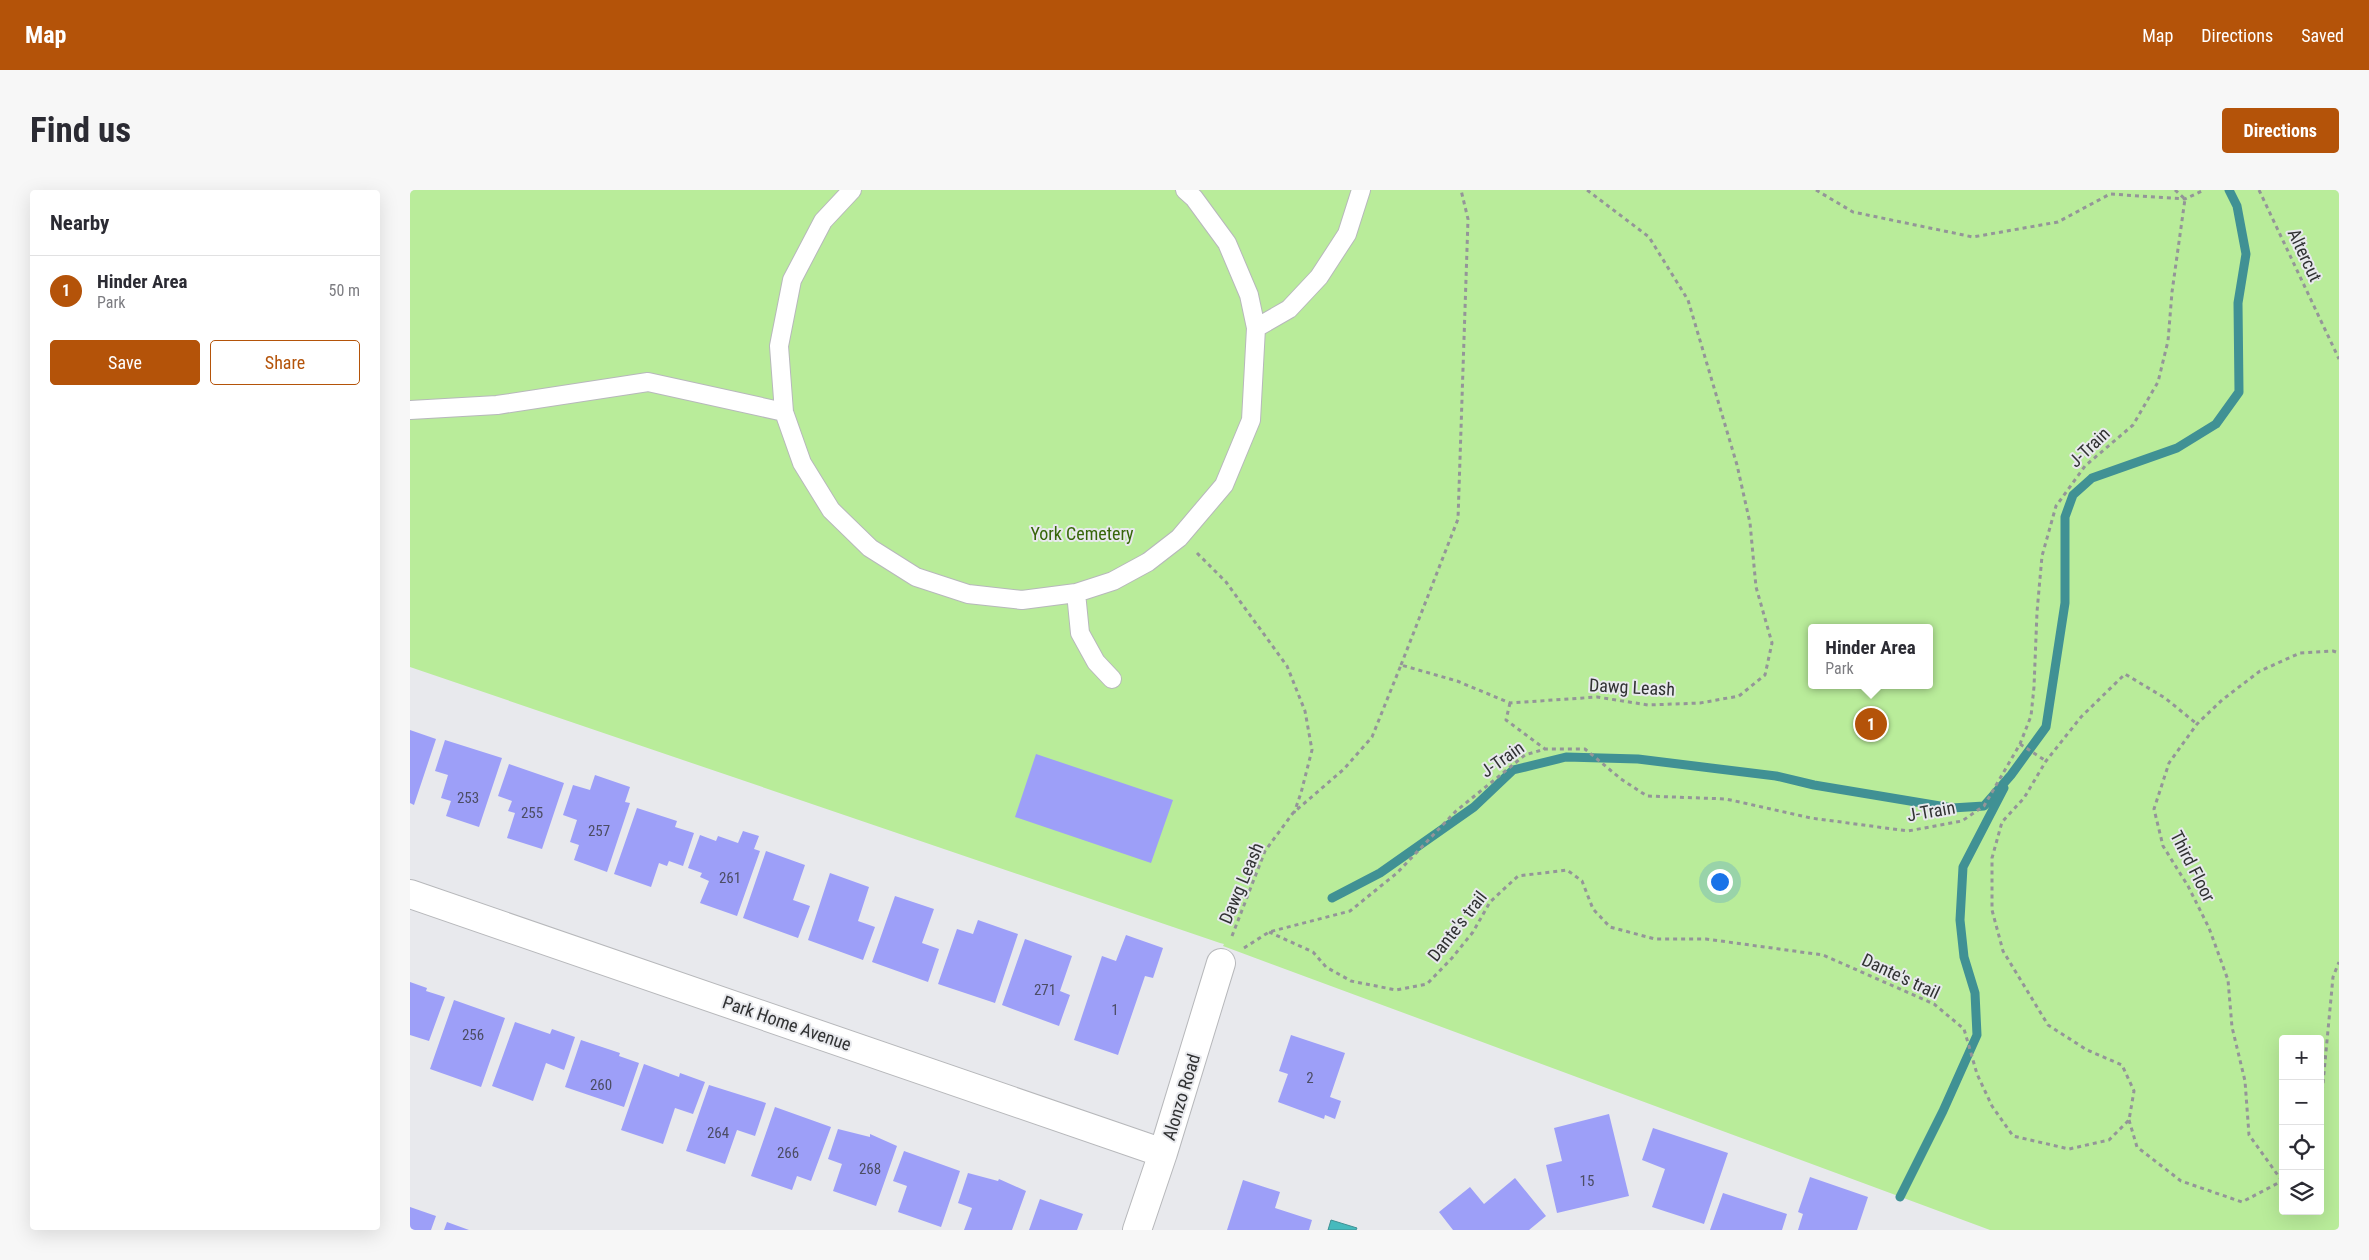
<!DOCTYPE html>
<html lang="en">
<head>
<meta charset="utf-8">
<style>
  body { margin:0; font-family:"Roboto Condensed",sans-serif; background:#f7f7f7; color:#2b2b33 }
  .controls { position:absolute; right:15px; bottom:15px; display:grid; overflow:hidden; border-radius:5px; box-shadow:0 5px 20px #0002 }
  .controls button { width:45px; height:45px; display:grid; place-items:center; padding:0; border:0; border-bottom:1px solid #e1e1e2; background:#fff; color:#2b2b33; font:25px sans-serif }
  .you { position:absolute; left:1309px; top:691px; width:18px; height:18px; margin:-12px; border:4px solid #fff; border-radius:50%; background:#1a73e8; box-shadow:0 0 0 8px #1a73e833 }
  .badge { display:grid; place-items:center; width:32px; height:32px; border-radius:50%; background:#b45309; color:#fff; font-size:16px; font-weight:700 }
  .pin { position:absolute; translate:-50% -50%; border:2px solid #fff; box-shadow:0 1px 5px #0006 }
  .popup { position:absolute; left:1398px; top:434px; width:125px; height:65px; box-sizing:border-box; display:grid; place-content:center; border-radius:5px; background:#fff; filter:drop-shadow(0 1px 4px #0005); font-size:16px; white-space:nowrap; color:#7c7c81 }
  .popup b { font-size:19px; color:#2b2b33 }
  .popup::after { content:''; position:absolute; left:50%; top:100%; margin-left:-10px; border:10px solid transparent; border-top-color:#fff }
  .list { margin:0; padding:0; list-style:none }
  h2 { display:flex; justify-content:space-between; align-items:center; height:65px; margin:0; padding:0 20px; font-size:21px }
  h2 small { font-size:16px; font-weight:400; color:#7c7c81 }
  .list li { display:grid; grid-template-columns:32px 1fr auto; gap:15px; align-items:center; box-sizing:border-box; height:70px; padding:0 20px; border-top:1px solid #e1e1e2 }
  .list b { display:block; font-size:19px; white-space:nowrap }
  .list p { margin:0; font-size:16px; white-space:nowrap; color:#7c7c81 }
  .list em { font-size:16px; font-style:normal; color:#7c7c81 }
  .actions { display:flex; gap:10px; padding:15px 20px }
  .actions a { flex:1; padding:11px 0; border:1px solid #b45309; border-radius:5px; text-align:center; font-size:18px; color:#b45309 }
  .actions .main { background:#b45309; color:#fff }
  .icon { flex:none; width:28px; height:28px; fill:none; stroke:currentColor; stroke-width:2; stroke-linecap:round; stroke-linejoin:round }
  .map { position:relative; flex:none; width:1929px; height:1040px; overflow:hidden; border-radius:5px }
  header { display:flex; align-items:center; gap:30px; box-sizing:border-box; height:70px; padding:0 25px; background:#b45309; color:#fff }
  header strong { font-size:24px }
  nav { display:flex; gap:28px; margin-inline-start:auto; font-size:18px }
  .intro { display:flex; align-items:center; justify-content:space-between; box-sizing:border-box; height:120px; padding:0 30px }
  h1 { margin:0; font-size:35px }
  .button { padding:12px 22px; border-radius:5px; background:#b45309; color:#fff; font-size:18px; font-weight:700 }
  main { display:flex; gap:30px; padding:0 30px }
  aside { flex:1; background:#fff; border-radius:5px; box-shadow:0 5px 20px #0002 }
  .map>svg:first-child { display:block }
</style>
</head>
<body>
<header>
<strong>Map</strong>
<nav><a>Map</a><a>Directions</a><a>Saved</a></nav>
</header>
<div class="intro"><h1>Find us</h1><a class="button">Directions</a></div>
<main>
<aside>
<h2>Nearby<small></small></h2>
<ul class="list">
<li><span class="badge">1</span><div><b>Hinder Area</b><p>Park</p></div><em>50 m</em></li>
</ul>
<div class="actions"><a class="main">Save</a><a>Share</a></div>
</aside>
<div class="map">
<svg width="1929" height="1040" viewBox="0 0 1929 1040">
  <rect width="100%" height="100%" fill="#e8e9ed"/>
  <path fill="#b9ec9a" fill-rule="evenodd" d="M0,0H1929V1040H1580L813,756L814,754L810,753L0,477ZM1402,438H1520V495H1402ZM1873,849H1910V1021H1873Z"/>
  <path fill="#46babd" stroke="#409194" d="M921,1030L947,1038L946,1040H918Z"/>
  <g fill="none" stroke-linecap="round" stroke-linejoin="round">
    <path stroke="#409194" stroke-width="9" d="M922,708L970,683L1064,617L1103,580L1156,567L1228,569L1366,586L1404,595L1542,618L1574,616L1601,585L1636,537L1655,413V327L1663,305L1682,288L1767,258L1806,234L1829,202L1828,113L1836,64L1827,16L1819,0
      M1490,1007L1533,921L1567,845L1565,803L1554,767L1550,730L1553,677L1594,598"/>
  </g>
  <path fill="#9d9ff8" d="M0,540L26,549L4,615L0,613Z
    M35,550L92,568L69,637L36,626L41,611L31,608L38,585L25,581Z
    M626,564L763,610L741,673L605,627Z
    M99,574L154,593L132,659L97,648L105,623L98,621L102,611L88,606Z
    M185,585L220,597L215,612L220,613L197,682L164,670L169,655L160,652L167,630L153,625L163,595L180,600Z
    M227,618L267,631L265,637L284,643L273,676L259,671L257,676L249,673L241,697L204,684Z
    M333,641L349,646L344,659L350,661L327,726L290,713L299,691L290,687L292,683L278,678L290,645L306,651L308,646L328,653Z
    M356,661L395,675L383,710L400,716L388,748L333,728Z
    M420,683L459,697L448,731L465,737L453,770L398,750Z
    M485,706L524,719L512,753L529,759L518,792L462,772Z
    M568,730L608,744L585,813L528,794L547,739L563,744Z
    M716,745L753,758L743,788L735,786L708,865L664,850L692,766L706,771Z
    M615,749L662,766L650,801L660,805L649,836L592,815Z
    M0,792L17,798L16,801L35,807L19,851L0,845Z
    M44,810L95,828L71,897L20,879Z
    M105,832L140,844L142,839L165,847L154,880L136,873L123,911L82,896Z
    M881,845L935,863L920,907L931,911L925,929L915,925L914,929L868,912L878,884L869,881Z
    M171,850L210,863L209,866L229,873L214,917L155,897Z
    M234,874L269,887L270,883L295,892L283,924L265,918L253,954L211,940Z
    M299,895L356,913L345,946L327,940L315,974L276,961Z
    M365,917L421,937L401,991L387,986L382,1000L341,986Z
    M1199,924L1219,1006L1147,1023L1136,975L1152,971L1144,938Z
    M1243,938L1318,963L1294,1034L1242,1017L1255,979L1232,970Z
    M428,939L460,947V944L487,956L466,1016L423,1001L432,974L418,969Z
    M494,961L550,981L531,1037L488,1022L497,996L483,991Z
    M558,983L588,991L589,989L616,1001L602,1040H554L562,1018L548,1013Z
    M1400,987L1458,1007L1447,1040H1388L1393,1024L1388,1022Z
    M1105,988L1136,1026L1119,1040H1043L1029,1022L1060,997L1074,1014Z
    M833,990L870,1002L865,1018L902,1030L899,1040H817Z
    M1313,1003L1377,1024L1372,1040H1300Z
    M630,1009L673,1024L667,1040H619Z
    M0,1017L26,1026L21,1040H0Z
    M37,1032L59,1040H34Z"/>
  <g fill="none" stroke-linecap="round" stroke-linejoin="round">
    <g stroke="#b7b8bb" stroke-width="20">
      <path id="service" d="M442,0L413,31L382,90L369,156L374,222L392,273L421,320L460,358L506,387L558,404L612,410L666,403L703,391L738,372L769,348L814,295L841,230L846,138L839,105L817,53L784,8L775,0
        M846,138L879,119L909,87L937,44L951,0
        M0,220L87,215L238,192L374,222
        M666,403L670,443L686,472L702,489"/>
    </g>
    <g stroke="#b7b8bb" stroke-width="30">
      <path id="minor" d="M0,704L753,963
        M727,1040L753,963L811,773"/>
    </g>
    <path stroke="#949598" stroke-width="3" stroke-dasharray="4 4" stroke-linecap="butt" d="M1406,0L1443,22L1563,47L1648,32L1700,4L1775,9L1794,0
      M1765,0L1775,9
      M1849,0L1929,169
      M787,363L816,392L877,476L895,521L902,560L891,603L884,623
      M991,475L1048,329L1058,29L1051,0
      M1100,513L1096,530L1135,559
      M1610,554L1636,571
      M859,742L903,762L916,777L941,791L986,800L1017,794L1042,768L1063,742L1080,712L1108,686L1157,680L1172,691L1183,719L1200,737L1245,749H1296L1413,765L1524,814L1554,839L1567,884L1582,916L1603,946L1659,959L1699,950L1719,930L1724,901L1712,875L1677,860L1638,835L1593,761L1582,720V668L1592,632L1614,608L1636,571L1671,527L1715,484L1755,508L1787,534
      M822,746L855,661L883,623L934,579L962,547L991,475L1047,491L1100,513L1187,507L1238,515L1290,513L1329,506L1355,485L1362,453L1346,397L1340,333L1327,275L1278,110L1239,47L1177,0
      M834,758L859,742L940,721L987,683L1046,621L1115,565L1135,559H1175L1211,589L1237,606L1316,609L1401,628L1498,641L1552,631L1574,616L1610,554L1621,526L1624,497L1627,422L1632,366L1646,316L1675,276L1723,235L1748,192L1758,151L1762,102L1775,9
      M1910,925L1923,787L1929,772
      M1719,930L1727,957L1771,991L1832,1012L1872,991
      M1872,991L1839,945L1835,891L1822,837L1818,790L1799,738L1778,696L1753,656L1744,619L1759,573L1787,534L1812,510L1850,481L1890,463L1923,461L1929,463"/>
    <use href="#service" stroke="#fff" stroke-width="18"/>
    <use href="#minor" stroke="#fff" stroke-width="28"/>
  </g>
  <g text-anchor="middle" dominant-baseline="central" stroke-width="4" stroke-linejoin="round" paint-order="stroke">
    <g font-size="15" fill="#4c4d64">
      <text x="58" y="608">253</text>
      <text x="122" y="623">255</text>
      <text x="189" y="641">257</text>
      <text x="320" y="688">261</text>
      <text x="635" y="800">271</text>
      <text x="705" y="820">1</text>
      <text x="63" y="845">256</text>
      <text x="900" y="888">2</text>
      <text x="191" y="895">260</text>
      <text x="308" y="943">264</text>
      <text x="378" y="963">266</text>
      <text x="460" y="979">268</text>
      <text x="1177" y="991">15</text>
    </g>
    <g font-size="18" fill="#313233" stroke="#e8e9ed">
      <text transform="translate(1895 65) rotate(65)">Altercut</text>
      <text transform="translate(1679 257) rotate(-44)">J-Train</text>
      <text transform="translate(1222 497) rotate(3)">Dawg Leash</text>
      <text transform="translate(1092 569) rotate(-35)">J-Train</text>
      <text transform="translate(1521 621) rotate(-10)">J-Train</text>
      <text transform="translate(1783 676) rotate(63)">Third Floor</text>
      <text transform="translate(831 693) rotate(-67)">Dawg Leash</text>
      <text transform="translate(1047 736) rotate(-52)">Dante's trail</text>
      <text transform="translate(1491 786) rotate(25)">Dante's trail</text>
      <text transform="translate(377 833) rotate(19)">Park Home Avenue</text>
      <text transform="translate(771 907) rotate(-73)">Alonzo Road</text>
    </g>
    <g font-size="18" fill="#366508" stroke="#e8e9ed">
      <text x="672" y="343">York Cemetery</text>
    </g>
  </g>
</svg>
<div class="controls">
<button>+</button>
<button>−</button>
<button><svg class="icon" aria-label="locate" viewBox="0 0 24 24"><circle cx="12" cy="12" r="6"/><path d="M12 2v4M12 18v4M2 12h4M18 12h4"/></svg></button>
<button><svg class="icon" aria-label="layers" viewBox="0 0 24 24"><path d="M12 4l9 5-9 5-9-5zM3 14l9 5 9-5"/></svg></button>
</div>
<div class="you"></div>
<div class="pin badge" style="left:1461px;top:534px">1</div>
<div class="popup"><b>Hinder Area</b>Park</div>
</div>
</main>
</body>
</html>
